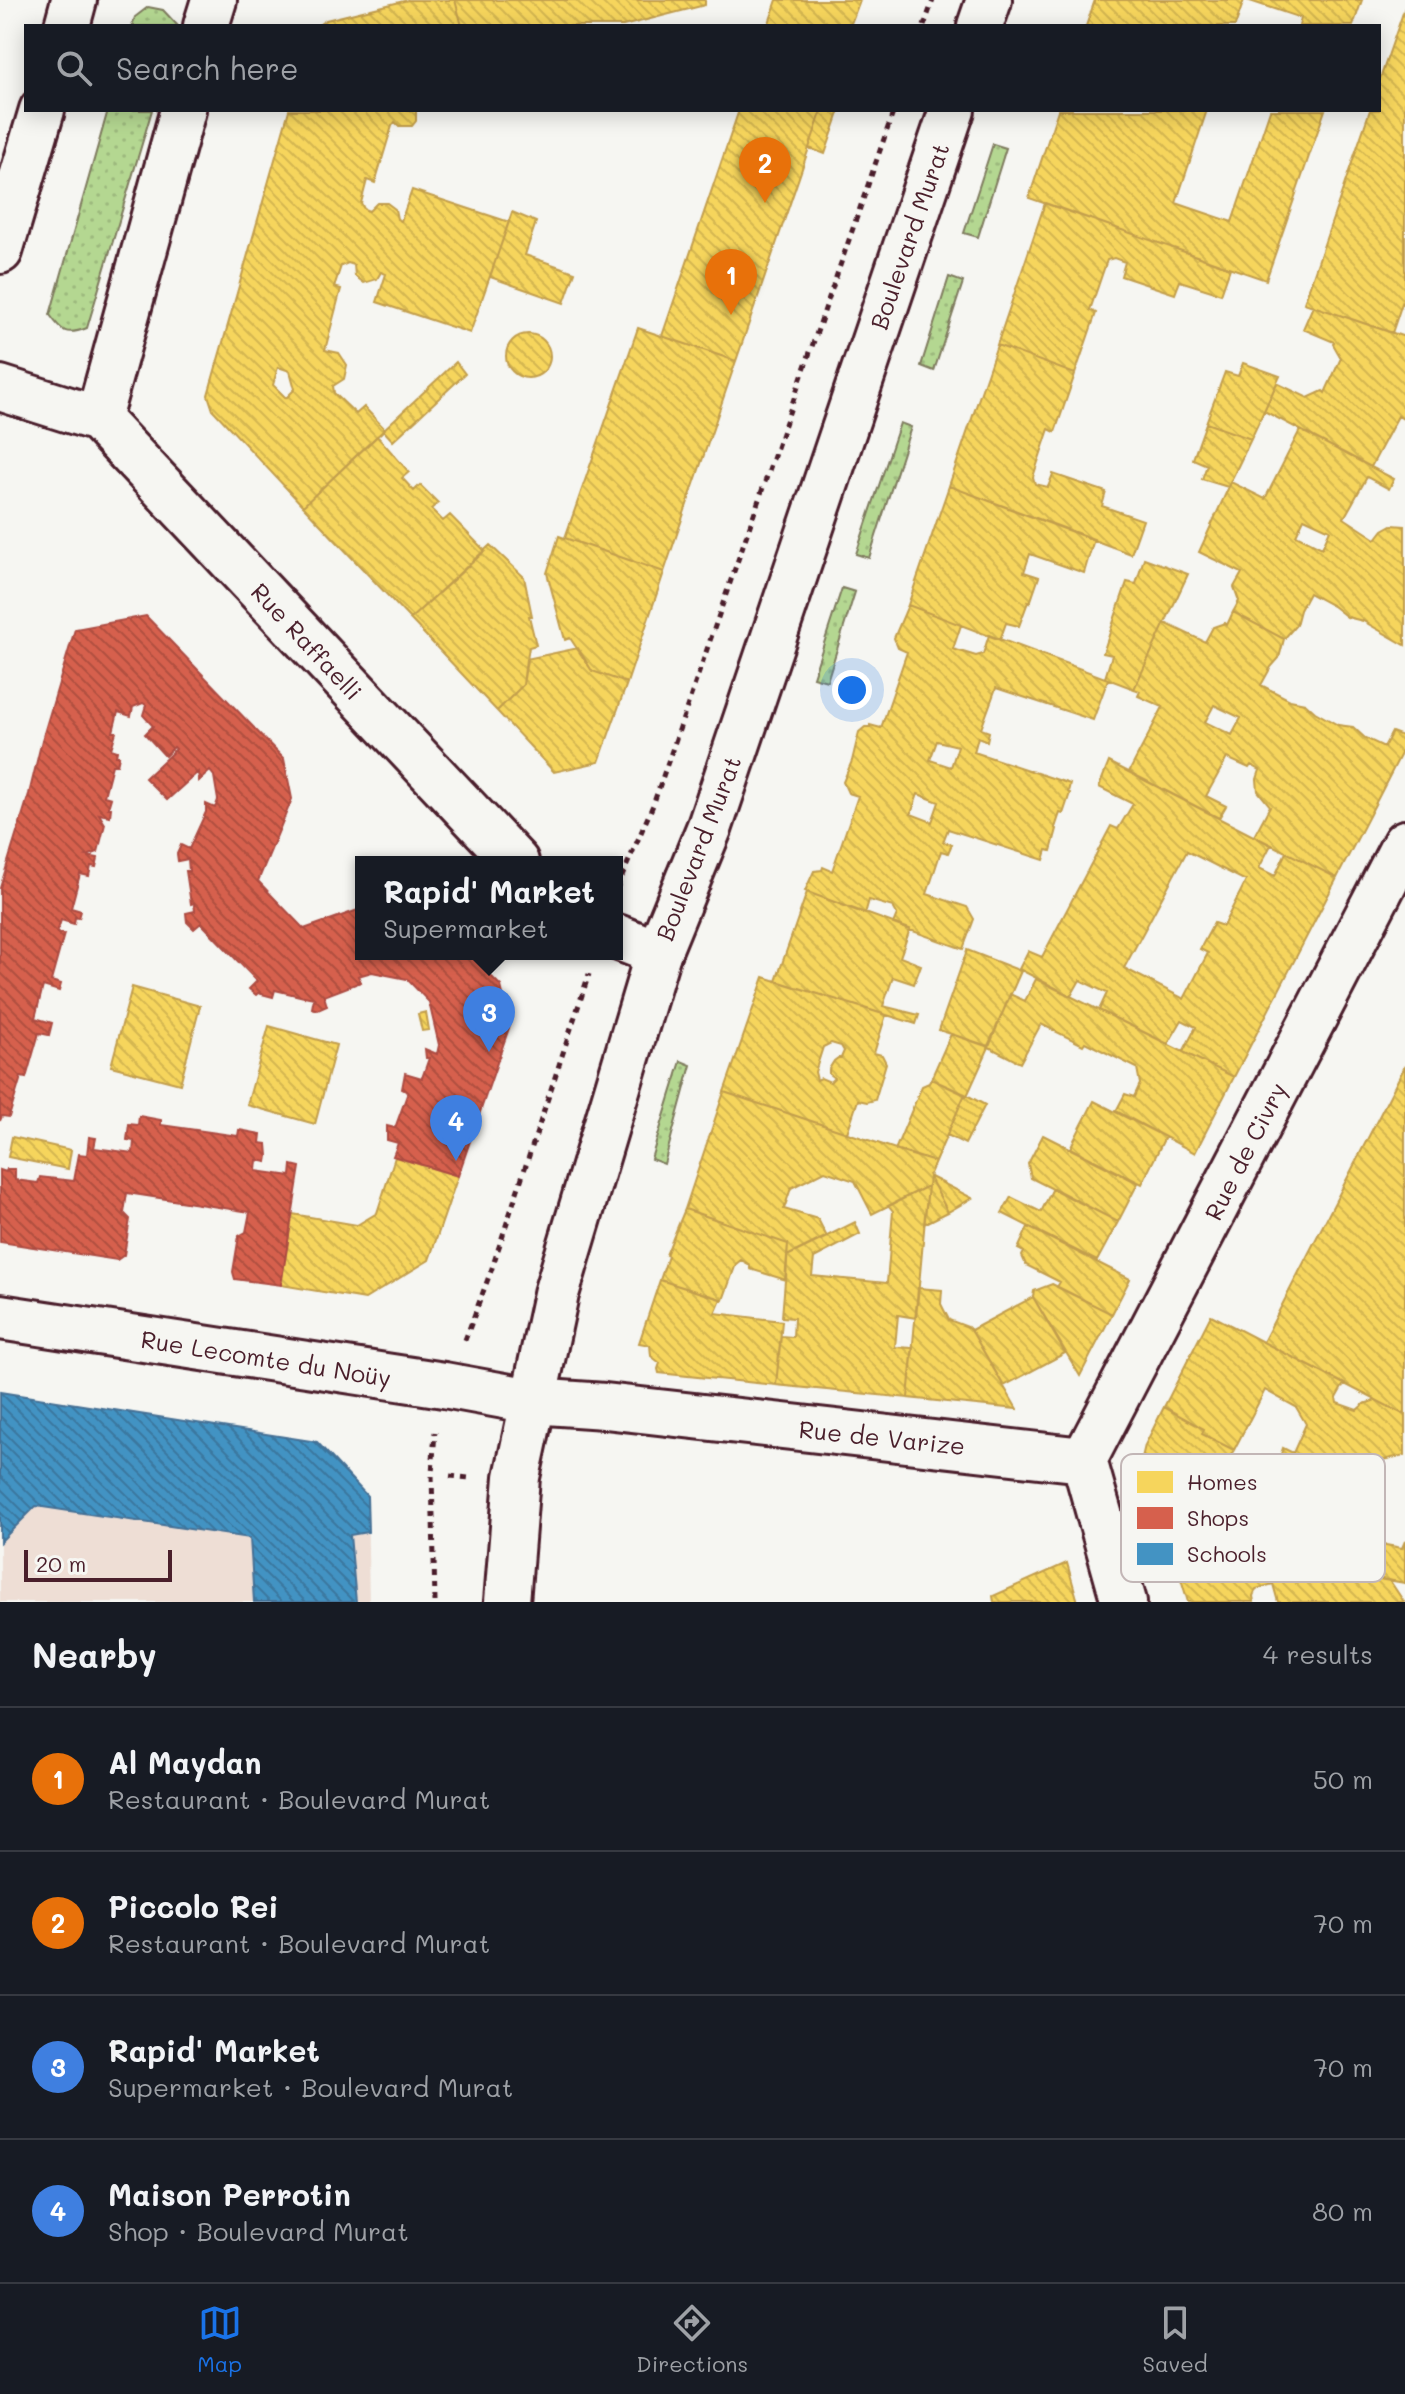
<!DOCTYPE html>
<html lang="en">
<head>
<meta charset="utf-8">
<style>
  body { margin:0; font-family:Mali,sans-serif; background:#20242c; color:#f1f3f6 }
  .scale { position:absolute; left:24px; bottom:20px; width:148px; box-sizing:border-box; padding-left:8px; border:4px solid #4a1f2b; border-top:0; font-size:22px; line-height:28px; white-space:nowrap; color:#4a1f2b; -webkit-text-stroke:6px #f6f6f2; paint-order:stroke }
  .you { position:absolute; left:852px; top:690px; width:28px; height:28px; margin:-20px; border:6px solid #fff; border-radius:50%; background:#1a73e8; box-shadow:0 0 0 12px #1a73e833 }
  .badge { display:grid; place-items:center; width:52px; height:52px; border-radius:50%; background:#1a73e8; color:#fff; font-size:26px; font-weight:700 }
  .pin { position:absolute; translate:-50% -66px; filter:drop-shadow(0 2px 4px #0008) }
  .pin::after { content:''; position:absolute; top:42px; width:28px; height:24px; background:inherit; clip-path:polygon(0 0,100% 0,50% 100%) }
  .popup { position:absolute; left:355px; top:856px; width:268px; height:104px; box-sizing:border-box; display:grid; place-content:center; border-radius:0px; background:#171b24; filter:drop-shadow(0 2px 6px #0005); font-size:26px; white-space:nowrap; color:#9ea1a6 }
  .popup b { font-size:30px; color:#f1f3f6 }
  .popup::after { content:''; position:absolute; left:50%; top:100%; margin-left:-16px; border:16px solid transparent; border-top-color:#171b24 }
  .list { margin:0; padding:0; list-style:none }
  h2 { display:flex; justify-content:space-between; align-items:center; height:104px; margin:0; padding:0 32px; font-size:34px }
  h2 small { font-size:26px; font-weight:400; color:#9ea1a6 }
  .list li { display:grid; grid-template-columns:52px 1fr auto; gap:24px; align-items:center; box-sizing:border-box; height:144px; padding:0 32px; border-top:2px solid #363941 }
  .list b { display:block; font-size:30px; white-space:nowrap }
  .list p { margin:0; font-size:26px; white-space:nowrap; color:#9ea1a6 }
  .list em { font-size:26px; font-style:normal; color:#9ea1a6 }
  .icon { flex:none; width:44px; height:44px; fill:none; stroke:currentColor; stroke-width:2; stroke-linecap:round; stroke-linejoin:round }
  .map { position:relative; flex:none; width:1405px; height:1602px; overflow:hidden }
  .search { position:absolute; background:#171b24; box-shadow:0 4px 20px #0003; left:24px; right:24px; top:24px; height:88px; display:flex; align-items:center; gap:20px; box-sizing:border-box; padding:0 28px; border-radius:0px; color:#9ea1a6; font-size:30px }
  .sheet { height:680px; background:#171b24 }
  nav { display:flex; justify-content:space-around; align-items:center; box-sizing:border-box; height:112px; border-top:2px solid #363941; background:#171b24; font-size:22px; color:#9ea1a6 }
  nav a { display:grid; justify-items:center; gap:4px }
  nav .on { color:#1a73e8 }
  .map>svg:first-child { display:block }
</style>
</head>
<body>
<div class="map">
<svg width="1405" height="1602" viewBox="0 0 1405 1602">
  <defs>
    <pattern id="grass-dots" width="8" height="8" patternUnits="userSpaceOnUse" patternTransform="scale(2)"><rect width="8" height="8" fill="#b4d791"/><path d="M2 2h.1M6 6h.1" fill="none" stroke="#9cb87d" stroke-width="1.8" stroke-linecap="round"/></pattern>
    <pattern id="homes-back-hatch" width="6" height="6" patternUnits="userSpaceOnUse" patternTransform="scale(2)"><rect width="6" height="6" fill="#f6d55c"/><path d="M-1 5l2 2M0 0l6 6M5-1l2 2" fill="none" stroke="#d4b650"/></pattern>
    <pattern id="shops-back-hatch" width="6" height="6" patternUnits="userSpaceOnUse" patternTransform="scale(2)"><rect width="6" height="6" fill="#d6604d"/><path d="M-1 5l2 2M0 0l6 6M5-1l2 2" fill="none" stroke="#b04f40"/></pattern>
    <pattern id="schools-back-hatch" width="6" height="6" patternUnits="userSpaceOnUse" patternTransform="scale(2)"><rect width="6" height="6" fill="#4393c3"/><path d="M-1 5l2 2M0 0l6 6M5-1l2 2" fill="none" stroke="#3a779f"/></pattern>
  </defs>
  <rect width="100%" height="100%" fill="#f6f6f2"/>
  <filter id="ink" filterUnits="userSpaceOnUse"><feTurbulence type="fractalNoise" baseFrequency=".0125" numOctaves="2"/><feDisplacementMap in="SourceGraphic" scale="16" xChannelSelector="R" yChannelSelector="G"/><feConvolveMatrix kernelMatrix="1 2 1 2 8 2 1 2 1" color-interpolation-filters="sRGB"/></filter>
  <g filter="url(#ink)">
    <path fill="#eeded5" d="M0,1392L317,1442L367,1496L369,1602H0Z"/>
    <path fill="url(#grass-dots)" stroke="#7f7b5e" stroke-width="2" d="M148,7L163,10L178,26H132L135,17Z
      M108,110H152L87,328C66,336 62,332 50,315Z
      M993,144L1006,148L978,237L964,233Z
      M949,277L963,282L934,371L921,366Z
      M900,423L911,427L869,558L856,554Z
      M842,588L855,592L827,681L813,677Z
      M681,1061L691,1065L664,1164L651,1159Z"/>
    <path fill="url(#homes-back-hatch)" stroke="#c29e4d" stroke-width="2" fill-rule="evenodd" d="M408,0H455L462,26H317L326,20Z
      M455,0H705V5L623,26H462Z
      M777,0H860L850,26H768Z
      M1095,0H1244L1235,26H1086Z
      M1247,0H1362L1353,26H1299L1301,18Z
      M1405,7V294L1392,333L1304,303L1370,110H1379V82Z
      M289,110H416V121L412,126H399L395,122L392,126L375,183L367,180L361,203L364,209L369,211L377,203H387L395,209L397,219L401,221L412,190L509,222L470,333L377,302L386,274L381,272L377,279L364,283L355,276L354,265L348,263L341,266L334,287L341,289L325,350L339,353L347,365L344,379L333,386L334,393L356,414L364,407L385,429L303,506L213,410L208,395ZM278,367L290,371L295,389L286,398L273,385Z
      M739,110H822L736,361L662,336Z
      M822,110H840L825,154L809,148Z
      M1058,110H1207L1176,203L1232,222L1270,110H1325L1266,280L1029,198Z
      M1045,203L1230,268L1221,294L1180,281L1175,294L1121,276L1125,262L1114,258L1107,260L1090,310L1096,313L1075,374L997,345Z
      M512,212L536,222L525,255L575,272L564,303L490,277Z
      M1313,306L1405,337V420L1398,416L1371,467L1264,411L1277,383L1308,398L1323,391L1325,393L1341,358L1333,344L1334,342L1303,329Z
      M638,328L736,361L664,572L565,538Z
      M506 356a22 22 0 1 1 44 0a22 22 0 1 1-44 0Z
      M997,345L1075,374L1055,432L1049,429L1033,477L1035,484L1048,487L1053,474L1106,492L1102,506L1143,520L1131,554L949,486Z
      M456,362L465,374L393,441L383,430Z
      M1243,363L1280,376L1251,439L1206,423L1225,372L1238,376Z
      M1206,423L1251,439L1228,487L1202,479L1207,465L1193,459Z
      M1300,430L1394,479L1389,489L1367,477L1344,518L1376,539L1383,530L1392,525L1405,526V645L1363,621L1347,617L1333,606L1309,593L1300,610L1296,625L1284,639L1233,612L1239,601L1234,587L1242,573L1199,552L1231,482L1265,499ZM1304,518L1330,530L1322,548L1296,535Z
      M377,436L409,472L402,478L414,491L420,485L438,503L431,509L443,521L450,515L485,551L410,619L303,506Z
      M949,486L1094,539L1084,573L1030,554L1024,572L1039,577L1030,603L1028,602L1019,626L1006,623L1000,640L908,605Z
      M559,536L664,572L627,683L592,671L570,638L565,640L547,573Z
      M490,545L524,577L532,616H529L536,645L529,647L523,685L497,711L410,619Z
      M1144,558L1188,574L1134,689L1105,678L1112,655L1103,653L1127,582L1136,584Z
      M908,605L961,625L953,649L976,656L983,654L989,635L1108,679L1093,720L996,688L981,729L989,732L987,741L978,737L974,752L1070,784L1068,792L1070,793L1063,814L1060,813L1055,828L1057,829L1051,851L1047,850L1044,860L948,829L943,842L952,844L948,853L941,851L927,894L967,907L974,919L963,949L893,924L897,914L893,907L869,900L865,914L805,891L814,871L822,870L823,867L832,871L858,796L848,793L843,782L852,761L859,732L865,727H870V725L881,728L907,652L898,648L894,638ZM937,741L958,746L951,767L930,760ZM918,794L939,802L932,822L911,814Z
      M1233,612L1284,639L1279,658L1271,667L1261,685L1290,700L1305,703L1315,712L1338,725L1353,727L1365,738L1384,747L1392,732L1405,737V746L1337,878L1254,836L1270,806L1258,791L1257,779L1260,770L1251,765L1249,768L1227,758L1206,796L1226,806L1219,818L1129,772L1163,707L1138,696L1140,691L1134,689L1165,623L1205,642L1213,627L1225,623L1227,625ZM1214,705L1241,718L1232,735L1205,722Z
      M578,648L592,671L627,683L599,762L554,772L497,711L523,685L526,659Z
      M1109,762L1271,845L1259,868L1275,876L1286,852L1337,878L1234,1077L1183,1052L1196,1027L1182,1020L1168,1044L1099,1010L1107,993L1080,980L1071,996L1019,969L1028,951L1042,957L1111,826L1118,829L1133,804L1099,787ZM1187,851L1246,881L1223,926L1214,923L1200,949L1208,953L1184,999L1124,968Z
      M807,892L910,929L900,957L921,965L914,984L893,977L883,1006L919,1015L916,1024L776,981Z
      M967,950L1021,971L988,1046L939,1030Z
      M764,977L886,1015L874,1053L882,1055L886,1063L875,1100L867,1102L858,1100L847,1133L724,1092ZM831,1043L841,1046L844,1051L841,1058H838L834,1061L829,1069V1074L834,1078L830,1082L821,1078L817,1080L815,1072L823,1047Z
      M1036,979L1234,1077L1195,1153L1116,1111L1125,1094L1134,1097L1140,1084L1137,1068L1085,1042L1083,1045L1041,1024L1020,1063L989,1047L1010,994L1025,1001Z
      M132,987L200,1006L180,1084L111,1066Z
      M426,1012L429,1030L422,1031L418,1014Z
      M269,1026L336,1045L315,1124L247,1105Z
      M951,1034L989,1047L967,1096L931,1079Z
      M1405,1066V1415L1263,1342Z
      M931,1079L965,1094L935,1162L895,1150L922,1086L929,1083Z
      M724,1092L935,1162L929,1176L928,1186L872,1214L855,1181L825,1171L791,1188L784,1209L818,1219L827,1237L787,1256L788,1244L685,1209Z
      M965,1094L985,1105L965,1144L947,1135Z
      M1094,1101L1165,1137L1142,1184L1070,1148Z
      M1043,1135L1138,1183L1118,1222L1031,1178L1028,1164Z
      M12,1137L71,1150L68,1169L8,1157Z
      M395,1157L458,1176L429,1260L365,1299L281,1285L292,1214L357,1225L377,1213Z
      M929,1176L972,1198L948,1212Z
      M929,1176L948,1212L924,1224L928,1186Z
      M928,1186L916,1318L898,1315L895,1347L913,1348L908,1398L776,1385L781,1336L793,1337L794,1318L782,1317L787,1256L855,1222L860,1234L814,1258L812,1276L887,1283L893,1211L889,1206Z
      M1053,1188L1118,1222L1097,1261L1002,1213L1011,1197L1041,1212Z
      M685,1209L788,1244L786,1280L750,1269V1265L741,1260L736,1264L723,1300L660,1280L668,1256L666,1255Z
      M1028,1227L1130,1279L1112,1314L1057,1287L1060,1282L1026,1265L1022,1256L1024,1252L1018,1249Z
      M660,1280L721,1299L715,1313L782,1321L776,1385L659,1373L658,1369L660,1363L651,1356L650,1345L639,1343Z
      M1052,1284L1112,1314L1080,1376L1033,1297L1034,1291Z
      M918,1288L942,1290L941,1304L949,1320L968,1327L971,1330L1017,1409L908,1398Z
      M1033,1297L1065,1353L1004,1386L971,1330Z
      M1211,1315L1344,1384L1336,1398L1337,1403L1357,1410L1364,1404L1376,1400L1405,1415V1455L1352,1467L1347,1482L1288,1462L1289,1460L1280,1457L1283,1448L1293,1453L1306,1424L1296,1407L1265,1390L1234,1450L1202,1434L1204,1429L1164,1407Z
      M1164,1407L1204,1429L1202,1434L1234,1450L1223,1468L1228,1507L1260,1514L1275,1503L1288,1462L1347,1482L1343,1492L1369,1536L1386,1545L1402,1548L1405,1541V1583L1318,1568L1311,1560L1307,1546L1288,1540V1544H1285L1282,1562L1179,1544L1156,1549L1141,1494V1462L1145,1445Z
      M1196,1547L1390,1581L1404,1602H1278L1273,1584L1256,1589L1253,1596L1254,1602H1188L1181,1579L1204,1573Z
      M1067,1563L1078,1602H994L993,1596Z"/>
    <path fill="url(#shops-back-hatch)" stroke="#ac4c43" stroke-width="2" d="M146,616L284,759L292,799L258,881L277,901L304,929L361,909V954H469L501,986L510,1025L458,1176L393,1156L398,1143L387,1140V1126L395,1128L408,1092L402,1089L405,1073L422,1078L429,1058H426L425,1049L437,1054L439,1045L429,1002L407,979L372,972L358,976L361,982L324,996L327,1006L318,1010L312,1008L314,998L304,996V997L275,990L273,997L258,993L256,995L249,989L257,981L201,923L194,929L187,922L186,913L195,911L194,903L191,904L186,871H189L188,859L178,861L177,854L181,845L189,849L206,812V804L215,808L218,800L214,776L210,771L199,781L198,772L167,800L145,778L176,749L174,747L165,756L145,734L153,726L143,715L146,705L143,703L133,707L131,716L118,712L113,732H116L111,749L117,751L116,756H119L117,765H112L104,796L111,798L108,808H111L110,816L99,814L105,824L98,852L87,856L98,858L96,867L91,866L89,876L80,874L71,908L81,911L79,918L75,917L74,924L61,920L57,933L64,934L51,981L61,984L59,991L43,986L35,1018L52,1023L49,1035L39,1033L26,1078L21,1077L9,1117L2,1116L0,1121V888L29,794L42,740L75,629Z
      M139,1116L161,1120V1125L238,1136L239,1130L261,1134L260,1143L267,1144L268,1156L267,1162L257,1160L256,1171L291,1176L292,1165L300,1167L281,1285L235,1279L233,1272L239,1236L246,1232L250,1212L218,1207L127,1193L124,1213L130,1219L124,1255L117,1260L0,1242V1170L6,1172L7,1169H15V1180L38,1183L40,1177L74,1181L79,1154L87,1155L89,1137L96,1138L94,1148L133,1153L134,1141L127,1140L129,1124L138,1125Z"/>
    <path fill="url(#schools-back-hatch)" stroke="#457095" stroke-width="2" d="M0,1392L317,1442L367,1496L368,1532L350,1535L356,1602H254L250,1538L36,1506L0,1542Z"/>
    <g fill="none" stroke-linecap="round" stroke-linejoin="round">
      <g stroke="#4a1f2b" stroke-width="50">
        <path id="street" d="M67,26L74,0
          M206,26L214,0
          M0,251L42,110
          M0,388L98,419L516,862
          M98,419L183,110
          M617,937L658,953
          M0,1317L444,1385L532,1401L605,1406L1084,1460L1124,1602
          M1084,1460L1405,843"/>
      </g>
      <g stroke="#4a1f2b" stroke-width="50">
        <path id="primary" d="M980,26L989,0
          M507,1602L517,1477L556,1294L658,953L710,826L952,110"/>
      </g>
      <path stroke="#4a1f2b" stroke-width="5" stroke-dasharray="6 6" stroke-linecap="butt" d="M924,26L933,0
        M617,888L653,805L894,110
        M465,1340L491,1271L589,974
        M450,1476L469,1478
        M435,1602L432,1474L435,1432"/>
      <use href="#street" stroke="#f6f6f2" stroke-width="44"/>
      <use href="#primary" stroke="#f6f6f2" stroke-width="44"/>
    </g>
  </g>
  <g text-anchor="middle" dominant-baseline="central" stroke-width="8" stroke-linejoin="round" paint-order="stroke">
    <g font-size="24" fill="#4a1f2b" stroke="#f6f6f2">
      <text transform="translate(909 236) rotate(-71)">Boulevard Murat</text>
      <text transform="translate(307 641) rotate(47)">Rue Raffaelli</text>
      <text transform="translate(698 848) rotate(-69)">Boulevard Murat</text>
      <text transform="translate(1245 1151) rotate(-63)">Rue de Civry</text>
      <text transform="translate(266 1358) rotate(9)">Rue Lecomte du Noüy</text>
      <text transform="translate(882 1437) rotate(6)">Rue de Varize</text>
    </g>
  </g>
  <rect x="1121" y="1454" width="264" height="128" rx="12" fill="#f6f6f2" stroke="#c2b6b6" stroke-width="2"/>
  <rect x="1137" y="1471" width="36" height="22" fill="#f6d55c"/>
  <rect x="1137" y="1507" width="36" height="22" fill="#d6604d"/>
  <rect x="1137" y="1543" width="36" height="22" fill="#4393c3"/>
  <g font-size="22" fill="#4a1f2b">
    <text x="1187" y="1490">Homes</text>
    <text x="1187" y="1526">Shops</text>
    <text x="1187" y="1562">Schools</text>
  </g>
</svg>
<div class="scale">20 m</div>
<div class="you"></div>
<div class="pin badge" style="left:731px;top:315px;background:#e8710a">1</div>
<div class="pin badge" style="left:765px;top:203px;background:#e8710a">2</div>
<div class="pin badge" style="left:489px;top:1052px;background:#3f7fe0">3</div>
<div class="popup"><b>Rapid' Market</b>Supermarket</div>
<div class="pin badge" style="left:456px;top:1161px;background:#3f7fe0">4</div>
<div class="search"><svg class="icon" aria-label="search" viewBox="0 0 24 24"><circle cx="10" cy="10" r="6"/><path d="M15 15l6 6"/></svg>Search here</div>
</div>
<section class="sheet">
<h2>Nearby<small>4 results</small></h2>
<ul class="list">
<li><span class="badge" style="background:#e8710a">1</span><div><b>Al Maydan</b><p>Restaurant · Boulevard Murat</p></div><em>50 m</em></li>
<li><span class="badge" style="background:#e8710a">2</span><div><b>Piccolo Rei</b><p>Restaurant · Boulevard Murat</p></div><em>70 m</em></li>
<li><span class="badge" style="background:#3f7fe0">3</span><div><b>Rapid' Market</b><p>Supermarket · Boulevard Murat</p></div><em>70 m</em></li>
<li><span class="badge" style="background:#3f7fe0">4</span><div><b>Maison Perrotin</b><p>Shop · Boulevard Murat</p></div><em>80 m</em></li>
</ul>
</section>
<nav>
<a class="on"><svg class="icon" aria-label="map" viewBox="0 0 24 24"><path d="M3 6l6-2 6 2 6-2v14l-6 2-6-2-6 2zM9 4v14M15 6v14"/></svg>Map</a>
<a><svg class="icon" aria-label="directions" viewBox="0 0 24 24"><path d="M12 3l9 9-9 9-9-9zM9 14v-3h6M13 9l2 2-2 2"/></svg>Directions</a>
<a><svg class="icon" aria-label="saved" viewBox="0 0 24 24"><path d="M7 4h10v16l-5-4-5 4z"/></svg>Saved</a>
</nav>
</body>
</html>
